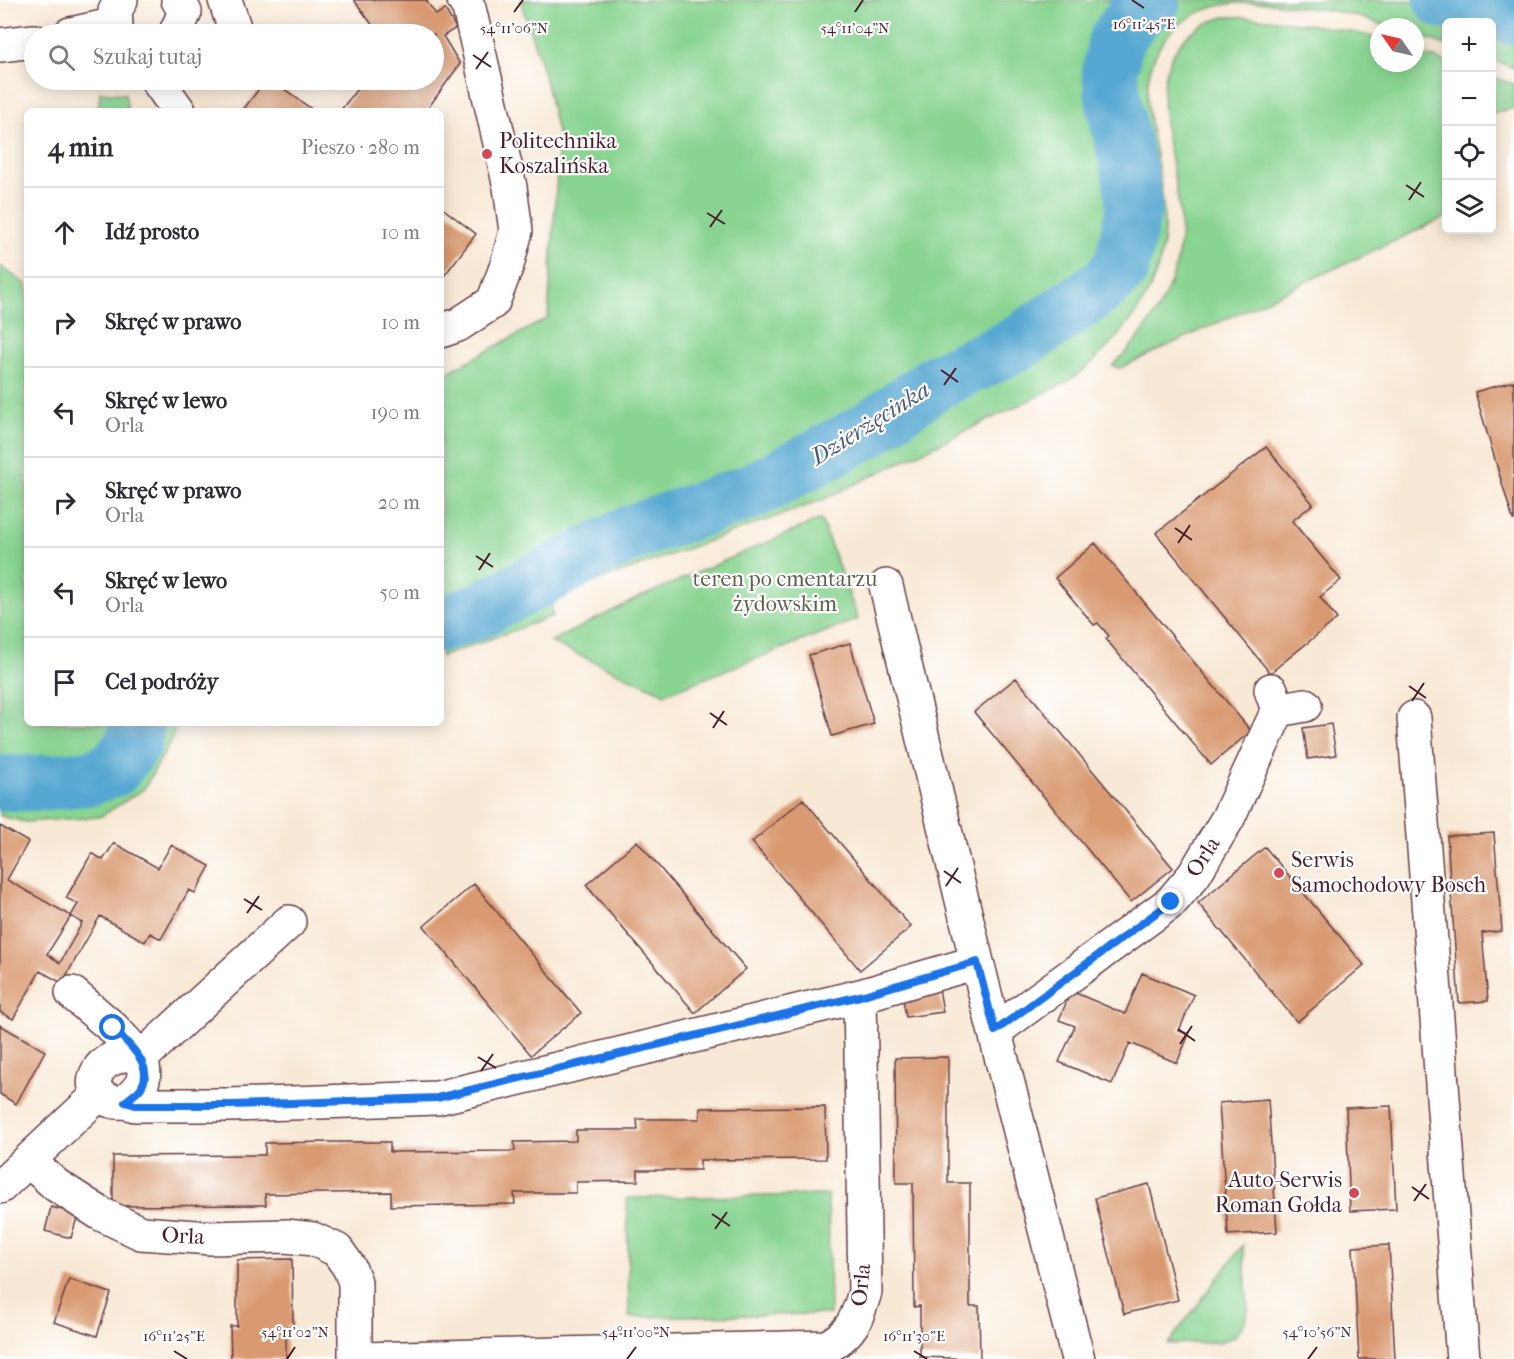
<!DOCTYPE html>
<html lang="pl">
<head>
<meta charset="utf-8">
<style>
  body { margin:0; font-family:"IM FELL French Canon",serif; background:#f2f2f3; color:#2b2b33 }
  .controls { position:absolute; right:18px; top:18px; display:grid; overflow:hidden; border-radius:9px; box-shadow:0 3px 15px #0003 }
  .controls button { width:54px; height:54px; display:grid; place-items:center; padding:0; border:0; border-bottom:2px solid #e1e1e2; background:#fff; color:#2b2b33; font:30px sans-serif }
  .compass { position:absolute; left:1370px; top:18px; width:54px; height:54px; border-radius:50%; background:#fff; box-shadow:0 3px 15px #0003; rotate:304deg }
  .stop { position:absolute; width:18px; height:18px; margin:-14px; border:4px solid #1a73e8; border-radius:50%; background:#fff }
  .stop.end { background:#1a73e8; border-color:#fff; box-shadow:0 2px 6px #0008 }
  .list { margin:0; padding:0; list-style:none }
  h2 { display:flex; justify-content:space-between; align-items:center; height:78px; margin:0; padding:0 24px; font-size:26px }
  h2 small { font-size:20px; font-weight:400; color:#7c7c81 }
  .list li { display:grid; grid-template-columns:39px 1fr auto; gap:18px; align-items:center; box-sizing:border-box; height:90px; padding:0 24px; border-top:2px solid #e1e1e2 }
  .list b { display:block; font-size:22px; white-space:nowrap }
  .list p { margin:0; font-size:20px; white-space:nowrap; color:#7c7c81 }
  .list em { font-size:20px; font-style:normal; color:#7c7c81 }
  .icon { flex:none; width:33px; height:33px; fill:none; stroke:currentColor; stroke-width:2; stroke-linecap:round; stroke-linejoin:round }
  .map { position:relative; flex:none; width:1514px; height:1359px; overflow:hidden }
  .search { position:absolute; background:#fff; box-shadow:0 3px 15px #0003; left:24px; top:24px; width:420px; height:66px; display:flex; align-items:center; gap:15px; box-sizing:border-box; padding:0 21px; border-radius:33px; color:#7c7c81; font-size:22px }
  .panel { position:absolute; background:#fff; box-shadow:0 3px 15px #0003; left:24px; top:108px; width:420px; height:618px; border-radius:9px }
  .map>svg:first-child { display:block }
</style>
</head>
<body>
<div class="map">
<svg width="1514" height="1359" viewBox="0 0 1514 1359">
  <rect width="100%" height="100%" fill="#fff"/>
  <filter id="ink" filterUnits="userSpaceOnUse"><feTurbulence type="fractalNoise" baseFrequency=".0167" numOctaves="2"/><feDisplacementMap in="SourceGraphic" scale="12" xChannelSelector="R" yChannelSelector="G"/><feConvolveMatrix kernelMatrix="1 2 1 2 8 2 1 2 1" color-interpolation-filters="sRGB"/></filter>
  <filter id="wash" filterUnits="userSpaceOnUse"><feTurbulence type="fractalNoise" baseFrequency=".008" numOctaves="4" result="noise"/><feDisplacementMap in="SourceGraphic" scale="24" xChannelSelector="R" yChannelSelector="G"/><feGaussianBlur stdDeviation="1.35" result="paint"/><feColorMatrix in="noise" values="0 0 0 0 0 0 0 0 0 0 0 0 0 0 0 0 0 1.4 0 .05"/><feComposite in="paint" operator="in"/></filter>
  <g filter="url(#wash)">
    <rect width="100%" height="100%" fill="#f8e9d6"/>
    <path fill="#89d491" stroke="#6a7a5e" stroke-width="1.5" d="M520,0H1514V68L1492,60V22H1446V45L1415,35V27C1408,27 1399,28 1392,27C1377,24 1363,17 1348,14C1328,9 1308,8 1289,5C1241,0 1200,0 1167,36C1150,58 1145,83 1148,110C1162,198 1186,257 1121,332C1105,351 1088,368 1067,382L822,500L551,598L553,616L441,657V376L548,318L559,141L544,74Z
      M1224,17C1247,16 1268,19 1291,22C1321,26 1350,30 1379,39V63H1415V52L1446,62V217L1120,368L1112,366C1147,333 1176,290 1180,241C1187,175 1127,72 1199,27C1207,22 1216,20 1224,17Z
      M1492,77L1514,84V108L1492,113Z
      M100,92L125,94L128,111H98Z
      M0,266L27,285V723H177L172,739L144,789L100,817L25,822L0,816Z
      M821,519L858,619L665,694L550,642L638,598Z
      M828,1195L830,1314L629,1317L627,1198Z
      M1243,1245L1248,1310L1244,1324L1234,1337L1219,1342L1168,1344Z"/>
    <g fill="none" stroke-linecap="round" stroke-linejoin="round">
      <path stroke="#57a7d1" stroke-width="56" d="M1442,0L1514,17
        M441,624L474,613L631,533L753,491L868,430L936,382L1017,344L1104,285L1121,268L1134,209L1131,179L1114,104L1110,71L1116,40L1135,14L1153,0
        M0,783H40L89,778L114,769L134,742L137,723"/>
    </g>
    <g id="blocks">
      <path fill="#d99a71" fill-rule="evenodd" d="M354,0H426L436,15L445,9L456,28L443,36L460,64L426,111H340L364,80H434V34H379Z
        M266,80H272L314,111H242Z
        M441,207L476,234L441,280Z
        M1514,381V520H1513L1475,392Z
        M1266,447L1313,504L1292,521L1341,580L1320,597L1337,619L1270,673L1156,533Z
        M1095,543L1251,731L1211,765L1106,639L1109,636L1098,623L1094,625L1055,578Z
        M850,643L874,724L832,736L809,655Z
        M1016,678L1173,868L1131,902L974,712Z
        M1331,724L1336,755L1308,759L1303,728Z
        M803,799L911,927L860,970L752,842Z
        M0,826L28,842L7,880L71,916L78,904L66,898L92,853L103,860L114,843L158,868L171,845L210,866L195,893L189,890L161,939L150,933L145,942L100,916L62,983L40,971L13,1019L0,1012ZM71,916L82,923L60,963L47,954Z
        M1494,833L1502,931L1482,933L1488,1001L1459,1003L1447,836Z
        M637,841L746,969L695,1013L586,885Z
        M1265,847L1364,965L1297,1022L1198,903Z
        M474,884L581,1013L531,1055L424,926Z
        M1142,973L1194,995L1179,1031L1189,1034L1177,1063L1130,1043L1112,1084L1059,1062L1075,1026L1059,1020L1071,991L1125,1014Z
        M939,988L943,1012L906,1017L902,993Z
        M0,1025L45,1051L16,1104L0,1094Z
        M948,1057V1183H970V1306H979L980,1359L920,1357V1306L914,1307L913,1183H896L895,1058Z
        M1268,1099L1277,1232L1228,1235L1219,1103Z
        M1391,1106L1396,1209L1350,1211L1346,1108Z
        M825,1107L826,1159L700,1160V1170H638V1181L576,1182V1193H514L515,1204L391,1206V1192L265,1194L266,1205L113,1206V1156L265,1155V1143L330,1142H390V1152L515,1151L514,1142L576,1141V1130H638L637,1119H700V1108Z
        M1149,1184L1178,1300L1124,1314L1095,1198Z
        M51,1207L78,1214L71,1238L45,1231Z
        M1389,1245L1395,1359H1359L1353,1247Z
        M292,1259L293,1326H286V1359H231L230,1326H237V1260Z
        M69,1279L111,1293L97,1336L54,1322Z"/>
    </g>
  </g>
  <g filter="url(#ink)">
    <use href="#blocks" fill-opacity="0" stroke="#643d45" stroke-width="1.5"/>
    <g fill="none" stroke-linecap="round" stroke-linejoin="round">
      <g stroke="#643d45" stroke-width="36">
        <path id="minor" d="M225,0L236,33L232,34
          M70,34L116,24L115,11L121,0
          M175,34L185,12L178,0
          M0,45L34,41
          M157,80L179,111
          M441,331L458,325L493,302L507,265L516,231L510,187L469,8L464,0
          M886,586L977,962L1078,1359
          M1278,710L1305,705
          M1414,718L1463,1359
          M72,993L113,1028L141,1058L289,922
          M995,1031L1171,902L1194,875L1228,818L1278,710L1271,690
          M126,1054L141,1058C148,1081 142,1087 125,1102C106,1104 86,1092 98,1071C103,1061 116,1057 126,1054Z
          M125,1102L135,1105H230L437,1098L860,996L977,962
          M29,1161L56,1185L101,1214L141,1233L211,1238L286,1236L313,1239L337,1250L349,1267L355,1282V1359
          M0,1187L98,1095
          M362,1359L827,1347C852,1333 857,1319 865,1292L860,996"/>
      </g>
      <use href="#minor" stroke="#fff" stroke-width="33"/>
    </g>
  </g>
  <g fill="none" stroke-linecap="round" stroke-linejoin="round" filter="url(#ink)">
    <path stroke="#1a73e8" stroke-width="8" d="M113,1028C127,1043 157,1066 140,1089C136,1094 129,1098 125,1102L135,1105H230L437,1098L860,996L977,962L995,1031L1171,902"/>
  </g>
  <path fill="none" stroke="#4a1f2b" stroke-width="2" d="M1132,0L1144,8M514,12L523,0M855,12L863,0M473,55L491,67M476,69L488,52M1406,185L1424,197M1409,200L1421,182M707,213L725,224M710,227L722,210M941,370L958,382M944,385L956,368M1175,528L1192,540M1178,543L1190,525M476,556L493,567M479,570L490,553M1409,686L1426,698M1412,701L1424,683M710,713L727,725M713,728L724,711M944,871L961,883M946,886L958,868M244,899L262,910M247,913L259,896M1178,1029L1195,1041M1180,1044L1192,1026M478,1057L496,1068M481,1071L493,1054M1412,1187L1429,1199M1414,1201L1426,1184M712,1214L730,1226M715,1229L727,1212M174,1351L187,1359M914,1351L927,1359M287,1359L295,1347M627,1359L636,1347M1308,1359L1317,1347"/>
  <g fill="#d1495b" stroke="#fff" stroke-width="2">
    <circle cx="487" cy="154" r="6"/>
    <circle cx="1279" cy="873" r="6"/>
    <circle cx="1354" cy="1193" r="6"/>
  </g>
  <g text-anchor="middle" dominant-baseline="central" stroke-width="4.5" stroke-linejoin="round" paint-order="stroke">
    <g font-size="22" fill="#4a1f2b" stroke="#fff" text-anchor="start">
      <text x="499" y="141">Politechnika<tspan x="499" dy="25">Koszalińska</tspan></text>
      <text x="1291" y="860">Serwis<tspan x="1291" dy="25">Samochodowy Bosch</tspan></text>
      <text x="1342" y="1180" text-anchor="end">Auto-Serwis<tspan x="1342" dy="25">Roman Gołda</tspan></text>
    </g>
    <g font-size="22" fill="#605e4f" stroke="#fff">
      <text x="785" y="579">teren po cmentarzu<tspan x="785" dy="25">żydowskim</tspan></text>
    </g>
    <g font-size="22" fill="#4a1f2b" stroke="#fff">
      <text transform="translate(1203 857) rotate(-57)">Orla</text>
      <text transform="translate(183 1236) rotate(3)">Orla</text>
      <text transform="translate(861 1285) rotate(-84)">Orla</text>
    </g>
    <g font-size="24" font-style="italic" fill="#505c76" stroke="#fff">
      <text transform="translate(870 423) rotate(-32)">Dzierżęcinka</text>
    </g>
  </g>
  <g font-size="15" text-anchor="middle" fill="#4a1f2b" stroke="#fff" stroke-width="4.5" stroke-linejoin="round" paint-order="stroke">
    <text x="1144" y="29">16°11'45"E</text>
    <text x="514" y="33">54°11'06"N</text>
    <text x="855" y="33">54°11'04"N</text>
    <text x="295" y="1337">54°11'02"N</text>
    <text x="636" y="1337">54°11'00"N</text>
    <text x="1317" y="1337">54°10'56"N</text>
    <text x="174" y="1341">16°11'25"E</text>
    <text x="914" y="1341">16°11'30"E</text>
  </g>
</svg>
<div class="controls">
<button>+</button>
<button>−</button>
<button><svg class="icon" aria-label="locate" viewBox="0 0 24 24"><circle cx="12" cy="12" r="6"/><path d="M12 2v4M12 18v4M2 12h4M18 12h4"/></svg></button>
<button><svg class="icon" aria-label="layers" viewBox="0 0 24 24"><path d="M12 4l9 5-9 5-9-5zM3 14l9 5 9-5"/></svg></button>
</div>
<svg class="compass" viewBox="-18 -18 36 36"><path d="M0-13l5 13h-10z" fill="#e53935"/><path d="M0 13l5-13h-10z" fill="#7c7c81"/></svg>
<div class="stop" style="left:113px;top:1028px"></div>
<div class="stop end" style="left:1171px;top:902px"></div>
<div class="search"><svg class="icon" aria-label="search" viewBox="0 0 24 24"><circle cx="10" cy="10" r="6"/><path d="M15 15l6 6"/></svg>Szukaj tutaj</div>
<section class="panel">
<h2>4 min<small>Pieszo · 280 m</small></h2>
<ul class="list">
<li><svg class="icon" aria-label="ahead" viewBox="0 0 24 24"><path d="M12 20V5M6 11l6-6 6 6"/></svg><div><b>Idź prosto</b></div><em>10 m</em></li>
<li><svg class="icon" aria-label="right" viewBox="0 0 24 24"><path d="M7 20v-9h11M14 6l5 5-5 5"/></svg><div><b>Skręć w prawo</b></div><em>10 m</em></li>
<li><svg class="icon" aria-label="left" viewBox="0 0 24 24"><path d="M17 20v-9H6M10 6l-5 5 5 5"/></svg><div><b>Skręć w lewo</b><p>Orla</p></div><em>190 m</em></li>
<li><svg class="icon" aria-label="right" viewBox="0 0 24 24"><path d="M7 20v-9h11M14 6l5 5-5 5"/></svg><div><b>Skręć w prawo</b><p>Orla</p></div><em>20 m</em></li>
<li><svg class="icon" aria-label="left" viewBox="0 0 24 24"><path d="M17 20v-9H6M10 6l-5 5 5 5"/></svg><div><b>Skręć w lewo</b><p>Orla</p></div><em>50 m</em></li>
<li><svg class="icon" aria-label="arrive" viewBox="0 0 24 24"><path d="M6 21V4h12l-3 4 3 4H6"/></svg><div><b>Cel podróży</b></div></li>
</ul>
</section>
</div>
</body>
</html>
